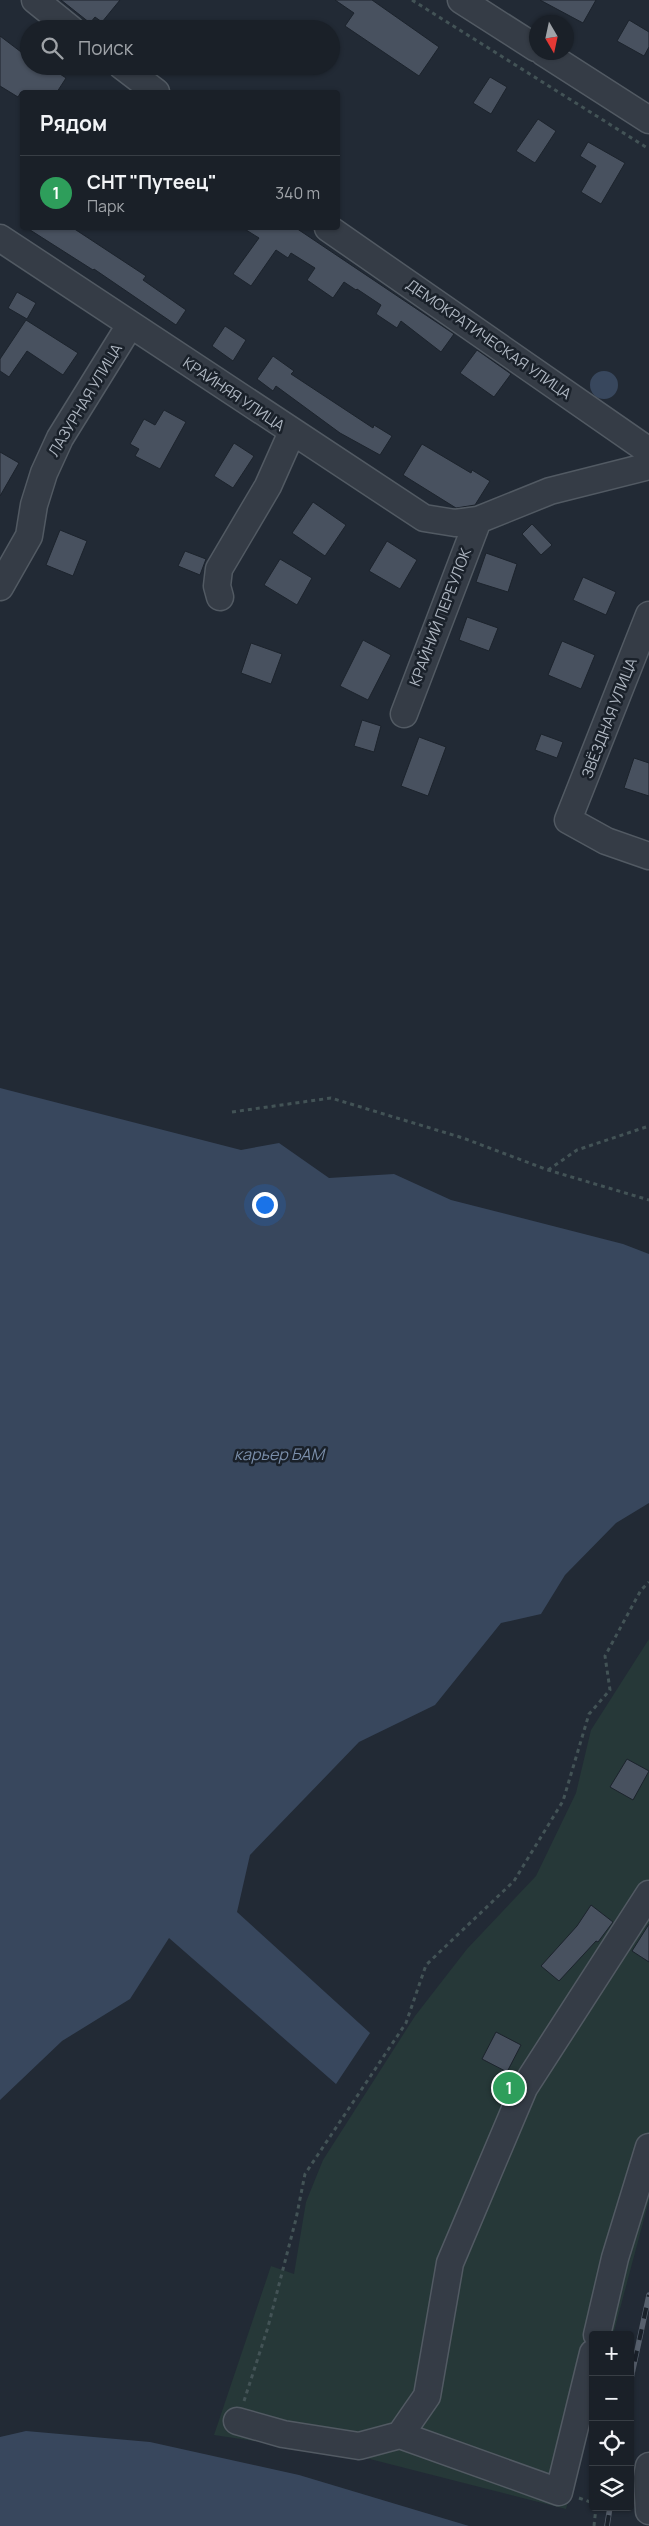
<!DOCTYPE html>
<html lang="ru">
<head>
<meta charset="utf-8">
<style>
  body { margin:0; font-family:Manrope,sans-serif; background:#272d34; color:#f1f3f6 }
  .controls { position:absolute; right:15px; bottom:15px; display:grid; overflow:hidden; border-radius:5px; box-shadow:0 1px 4px #0004 }
  .controls button { width:45px; height:45px; display:grid; place-items:center; padding:0; border:0; border-bottom:1px solid #383e45; background:#1a2028; color:#f1f3f6; font:25px sans-serif }
  .compass { position:absolute; left:529px; top:15px; width:45px; height:45px; border-radius:50%; background:#1a2028; box-shadow:0 1px 4px #0004; rotate:171deg }
  .you { position:absolute; left:264px; top:1204px; width:18px; height:18px; margin:-12px; border:4px solid #fff; border-radius:50%; background:#1a73e8; box-shadow:0 0 0 8px #1a73e833 }
  .badge { display:grid; place-items:center; width:32px; height:32px; border-radius:50%; background:#b45309; color:#fff; font-size:16px; font-weight:700 }
  .pin { position:absolute; translate:-50% -50%; border:2px solid #fff; box-shadow:0 1px 5px #0006 }
  .list { margin:0; padding:0; list-style:none }
  h2 { display:flex; justify-content:space-between; align-items:center; height:65px; margin:0; padding:0 20px; font-size:21px }
  h2 small { font-size:16px; font-weight:400; color:#9fa3a8 }
  .list li { display:grid; grid-template-columns:32px 1fr auto; gap:15px; align-items:center; box-sizing:border-box; height:75px; padding:0 20px; border-top:1px solid #383e45 }
  .list b { display:block; font-size:19px; white-space:nowrap }
  .list p { margin:0; font-size:16px; white-space:nowrap; color:#9fa3a8 }
  .list em { font-size:16px; font-style:normal; color:#9fa3a8 }
  .icon { flex:none; width:28px; height:28px; fill:none; stroke:currentColor; stroke-width:2; stroke-linecap:round; stroke-linejoin:round }
  .map { position:relative; flex:none; width:649px; height:2526px; overflow:hidden }
  .search { position:absolute; background:#1a2028; box-shadow:0 1px 4px #0004; left:20px; top:20px; width:320px; height:55px; display:flex; align-items:center; gap:12px; box-sizing:border-box; padding:0 18px; border-radius:28px; color:#9fa3a8; font-size:19px }
  .panel { position:absolute; background:#1a2028; box-shadow:0 1px 4px #0004; left:20px; top:90px; width:320px; height:140px; border-radius:5px }
  .map>svg:first-child { display:block }
</style>
</head>
<body>
<div class="map">
<svg width="649" height="2526" viewBox="0 0 649 2526">
  <rect width="100%" height="100%" fill="#222a35"/>
  <path fill="#263838" d="M649,1639V2200L613,2335H593V2410L566,2509L362,2457L214,2435L271,2266L294,2274L306,2202L323,2160L415,2016L467,1949L536,1876L576,1793L591,1730Z"/>
  <path fill="#38475d" d="M590 385a14 14 0 1 1 28 0a14 14 0 1 1-28 0Z
    M0,1088L241,1150L279,1143L329,1178L394,1174L451,1200L623,1244L649,1254V1503L616,1523L565,1575L541,1614L501,1623L435,1705L359,1742L250,1855L237,1912L370,2033L336,2084L169,1938L130,1999L62,2041L0,2100Z
    M26,2431L150,2442L299,2475L469,2526H0V2437Z"/>
  <path fill="#48515f" stroke="#1c232c" d="M61,0H120L102,22L95,17L90,23Z
    M335,0H372L439,47L419,76L345,26L354,13Z
    M540,0H596L583,23Z
    M629,20L649,32V47L644,56L617,41Z
    M0,36L29,58V66H48L66,78L57,92H21L18,97L0,86Z
    M490,77L507,87L491,114L473,103Z
    M538,119L556,131L535,163L516,151Z
    M588,142L625,163L601,204L581,192L596,166L580,156Z
    M27,228H73L146,276L143,280L186,310L176,325L94,269L93,270Z
    M243,228H296L454,334L441,352L401,321L397,328L376,314L381,305L357,289L356,290L344,282L333,298L307,280L315,268L291,253L288,258L276,250L251,286L233,274L259,238Z
    M17,292L36,303L27,319L8,308Z
    M26,320L78,353L63,375L27,351L9,377L0,371V359Z
    M225,326L246,340L233,361L212,346Z
    M477,350L511,374L494,397L460,373Z
    M273,356L294,371L291,374L373,428L374,425L392,436L380,455L340,433L276,386L273,391L257,379Z
    M164,410L186,422L160,469L135,456L139,449L130,444L144,419L155,425Z
    M234,443L254,456L233,488L214,476Z
    M422,444L471,473L472,470L490,481L475,505L456,508L403,475Z
    M0,452L19,463L0,496Z
    M313,502L346,525L325,556L292,533Z
    M532,524L552,545L541,555L522,534Z
    M60,530L87,541L73,576L46,565Z
    M387,541L417,560L400,589L369,571Z
    M185,551L206,559L200,575L178,566Z
    M486,553L517,564L508,592L476,582Z
    M280,559L312,578L297,605L264,585Z
    M583,577L616,592L606,615L573,600Z
    M467,617L498,628L489,651L459,640Z
    M363,640L391,655L368,700L340,686Z
    M562,641L595,655L581,689L548,675Z
    M251,643L282,654L271,684L241,673Z
    M362,720L381,726L374,752L354,746Z
    M541,734L563,742L557,758L535,750Z
    M419,737L446,747L428,796L401,786Z
    M634,758L649,763V796L624,788Z
    M627,1759L649,1771L633,1800L610,1787Z
    M591,1905L613,1922L598,1942L596,1941L559,1981L541,1966L577,1926Z
    M649,1924V1962L632,1951Z
    M496,2032L521,2045L507,2072L482,2059Z"/>
  <g fill="none" stroke-linecap="round" stroke-linejoin="round">
    <g stroke="#525a63" stroke-width="29">
      <path id="minor" d="M35,0L71,29
        M461,0L536,48
        M543,52L649,120
        M122,66L156,92
        M328,228L649,451
        M0,238L424,518L455,523L478,520L550,491L649,466
        M0,587L29,536L34,505L44,473L60,438L130,325
        M220,597L217,586L219,569L268,486L292,432
        M649,615L568,820L606,841L649,856
        M404,714L478,520
        M597,2335L615,2258L649,2147
        M237,2421L283,2434L359,2446L400,2435L559,2492L593,2353
        M400,2435L427,2396L450,2263L524,2088L649,1894
        M649,2466L647,2478L649,2511"/>
    </g>
    <path stroke="#435356" stroke-width="3" stroke-dasharray="4 4" stroke-linecap="butt" d="M412,0L649,149
      M232,1112L331,1098L463,1138L548,1170L649,1200
      M548,1170L577,1150L649,1126
      M244,2401L268,2327L296,2219L305,2174L406,2023L426,1965L514,1881L563,1801L589,1714L610,1690L605,1656L641,1590L649,1582
      M579,2498L593,2503
      M594,2526L596,2507"/>
    <use href="#minor" stroke="#353c46" stroke-width="26"/>
    <g stroke="#57606d" stroke-width="5.5">
      <path id="rail" d="M630,2383L649,2295
        M607,2526L610,2507"/>
    </g>
    <use href="#rail" stroke="#1a212a" stroke-width="4" stroke-dasharray="11" stroke-linecap="butt"/>
  </g>
  <g text-anchor="middle" dominant-baseline="central" stroke-width="5" stroke-linejoin="round" paint-order="stroke">
    <g font-size="15" fill="#afb7c2" stroke="#1a212a">
      <text transform="translate(489 339) rotate(35)">ДЕМОКРАТИЧЕСКАЯ УЛИЦА</text>
      <text transform="translate(234 394) rotate(34)">КРАЙНЯЯ УЛИЦА</text>
      <text transform="translate(85 400) rotate(-59)">ЛАЗУРНАЯ УЛИЦА</text>
      <text transform="translate(440 617) rotate(-69)">КРАЙНИЙ ПЕРЕУЛОК</text>
      <text transform="translate(609 718) rotate(-69)">ЗВЁЗДНАЯ УЛИЦА</text>
    </g>
    <g font-size="16" font-style="italic" fill="#7a8ea9" stroke="#1a212a">
      <text x="279" y="1454">карьер БАМ</text>
    </g>
  </g>
</svg>
<div class="controls">
<button>+</button>
<button>−</button>
<button><svg class="icon" aria-label="locate" viewBox="0 0 24 24"><circle cx="12" cy="12" r="6"/><path d="M12 2v4M12 18v4M2 12h4M18 12h4"/></svg></button>
<button><svg class="icon" aria-label="layers" viewBox="0 0 24 24"><path d="M12 4l9 5-9 5-9-5zM3 14l9 5 9-5"/></svg></button>
</div>
<svg class="compass" viewBox="-18 -18 36 36"><path d="M0-13l5 13h-10z" fill="#e53935"/><path d="M0 13l5-13h-10z" fill="#9fa3a8"/></svg>
<div class="you"></div>
<div class="pin badge" style="left:509px;top:2088px;background:#2e9e5b">1</div>
<div class="search"><svg class="icon" aria-label="search" viewBox="0 0 24 24"><circle cx="10" cy="10" r="6"/><path d="M15 15l6 6"/></svg>Поиск</div>
<section class="panel">
<h2>Рядом<small></small></h2>
<ul class="list">
<li><span class="badge" style="background:#2e9e5b">1</span><div><b>СНТ &quot;Путеец&quot;</b><p>Парк</p></div><em>340 m</em></li>
</ul>
</section>
</div>
</body>
</html>
